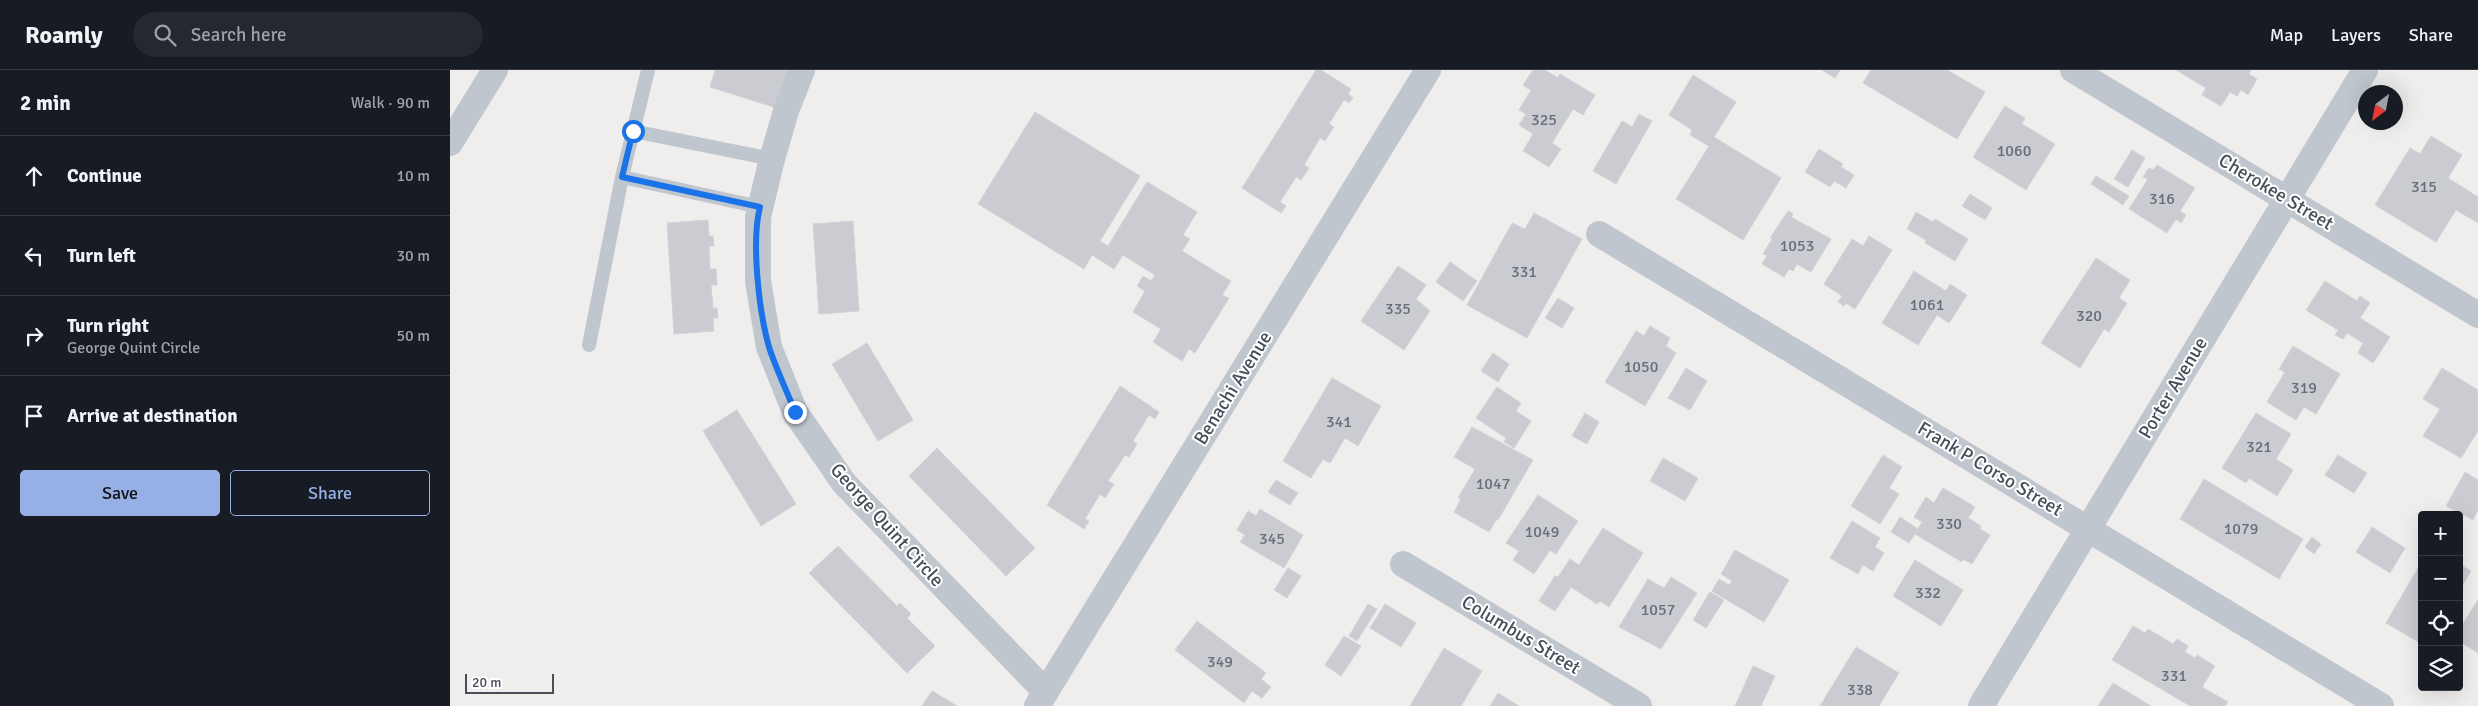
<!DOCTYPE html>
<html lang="en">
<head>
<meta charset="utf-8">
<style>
  body { margin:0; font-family:Signika,sans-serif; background:#242831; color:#f1f3f6 }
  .controls { position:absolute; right:15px; bottom:15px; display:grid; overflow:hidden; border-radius:5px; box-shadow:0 5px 20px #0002 }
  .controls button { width:45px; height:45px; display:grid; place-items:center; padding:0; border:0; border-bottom:1px solid #363941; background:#171b24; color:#f1f3f6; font:25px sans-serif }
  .compass { position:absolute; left:1908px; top:15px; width:45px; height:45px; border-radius:50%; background:#171b24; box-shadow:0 5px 20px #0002; rotate:212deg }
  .scale { position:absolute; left:15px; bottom:12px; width:89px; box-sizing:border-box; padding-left:5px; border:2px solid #474e59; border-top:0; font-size:14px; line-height:18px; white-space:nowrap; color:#474e59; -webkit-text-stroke:4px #fff; paint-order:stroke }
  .stop { position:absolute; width:15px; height:15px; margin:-11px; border:4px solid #1a73e8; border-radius:50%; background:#fff }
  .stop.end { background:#1a73e8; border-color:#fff; box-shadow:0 1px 5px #0008 }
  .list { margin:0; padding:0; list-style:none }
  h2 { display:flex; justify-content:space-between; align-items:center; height:65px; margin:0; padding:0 20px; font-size:21px }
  h2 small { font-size:16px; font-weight:400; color:#9ea1a6 }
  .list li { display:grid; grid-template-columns:32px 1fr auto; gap:15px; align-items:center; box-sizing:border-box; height:80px; padding:0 20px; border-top:1px solid #363941 }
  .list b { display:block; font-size:19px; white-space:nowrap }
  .list p { margin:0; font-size:16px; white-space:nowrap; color:#9ea1a6 }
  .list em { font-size:16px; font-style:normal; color:#9ea1a6 }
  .actions { display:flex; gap:10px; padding:15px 20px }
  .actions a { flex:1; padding:11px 0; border:1px solid #96afe5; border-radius:5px; text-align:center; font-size:18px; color:#96afe5 }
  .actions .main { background:#96afe5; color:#111 }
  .icon { flex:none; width:28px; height:28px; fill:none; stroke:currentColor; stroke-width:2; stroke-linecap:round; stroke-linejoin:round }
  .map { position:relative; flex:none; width:2028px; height:636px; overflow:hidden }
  header { display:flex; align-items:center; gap:30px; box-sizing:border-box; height:70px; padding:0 25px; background:#171b24; border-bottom:1px solid #363941 }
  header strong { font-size:24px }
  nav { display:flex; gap:28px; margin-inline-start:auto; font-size:18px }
  .search { width:350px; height:45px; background:#242831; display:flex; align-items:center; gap:12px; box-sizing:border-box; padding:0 18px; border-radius:28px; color:#9ea1a6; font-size:19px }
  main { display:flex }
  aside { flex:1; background:#171b24 }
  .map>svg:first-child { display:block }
</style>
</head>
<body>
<header>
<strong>Roamly</strong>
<div class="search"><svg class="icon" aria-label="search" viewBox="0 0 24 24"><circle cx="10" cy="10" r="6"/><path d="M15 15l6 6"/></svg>Search here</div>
<nav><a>Map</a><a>Layers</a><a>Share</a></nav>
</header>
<main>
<aside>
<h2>2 min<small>Walk · 90 m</small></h2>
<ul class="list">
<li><svg class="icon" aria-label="ahead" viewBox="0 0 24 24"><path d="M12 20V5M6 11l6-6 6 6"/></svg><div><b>Continue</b></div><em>10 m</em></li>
<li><svg class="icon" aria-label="left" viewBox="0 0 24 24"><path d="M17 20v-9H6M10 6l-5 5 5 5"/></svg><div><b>Turn left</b></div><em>30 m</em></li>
<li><svg class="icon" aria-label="right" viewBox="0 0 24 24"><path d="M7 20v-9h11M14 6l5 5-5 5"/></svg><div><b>Turn right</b><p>George Quint Circle</p></div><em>50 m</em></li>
<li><svg class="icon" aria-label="arrive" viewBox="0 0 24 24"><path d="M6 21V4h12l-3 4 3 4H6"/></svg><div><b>Arrive at destination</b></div></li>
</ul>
<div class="actions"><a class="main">Save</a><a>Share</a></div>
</aside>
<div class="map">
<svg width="2028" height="636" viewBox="0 0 2028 636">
  <rect width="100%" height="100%" fill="#f0eeed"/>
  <path fill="#caccd2" stroke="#d2d3d8" d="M265,0H364L336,41L260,17Z
    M866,0H871L901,19L898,24L903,28L899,33L894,30L879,54L884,57L875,71L870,68L854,95L859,98L851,110L846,107L830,132L836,136L831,143L792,118Z
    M1083,0H1095L1108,8L1110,4L1145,25L1133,45L1123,39L1102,73L1111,79L1099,97L1073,81L1083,64L1069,55L1076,44L1069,40L1081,20L1073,15Z
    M1372,0H1390L1385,8Z
    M1421,0H1497L1535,22L1507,69L1413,13Z
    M1726,0H1801L1799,4L1807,9L1798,25L1791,20L1787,26L1780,22L1771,36L1752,25L1756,18Z
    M1243,5L1286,32L1264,67L1331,108L1293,170L1226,129L1259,76L1240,65L1242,60L1219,45Z
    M1555,36L1575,48L1572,54L1605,74L1576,120L1523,87Z
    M585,42L690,106L650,171L673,185L664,199L642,185L634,199L528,134Z
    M1189,44L1202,51L1166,114L1143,101L1172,51L1182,57Z
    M1981,66L2012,85L1998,108L2028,127V153L2006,140L1986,172L1925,135L1960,78L1970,84Z
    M1369,79L1393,94L1391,97L1404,105L1396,118L1384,111L1380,117L1355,102Z
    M1682,80L1695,88L1678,117L1664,109Z
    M1707,95L1745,118L1730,141L1736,145L1731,153L1726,149L1717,163L1679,139L1698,109L1693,107L1699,98L1703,100Z
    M1646,106L1679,126L1673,135L1641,114Z
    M697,112L747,142L733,165L740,169L732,181L781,211L772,225L779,228L745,283L739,279L732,291L703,272L711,259L683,242L695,221L687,216L693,206L701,211L705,205L658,176Z
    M1520,124L1542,138L1535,150L1512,136Z
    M1338,141L1343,144L1341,147L1381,169L1361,202L1347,194L1343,201L1339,199L1334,207L1312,194L1317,186L1313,184L1322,169L1320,168Z
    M1466,142L1483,152L1485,149L1518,169L1505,191L1475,173L1476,170L1457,159Z
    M1084,143L1132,169L1077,268L1017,235L1062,153L1075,159Z
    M258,150L259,166H263L264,176H259L260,199H266L267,215H261L263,238H267L268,248H263L264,261L224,264L217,153Z
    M403,151L409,241L369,244L363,154Z
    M1419,166L1442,180L1405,239L1396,233L1394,236L1388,232L1392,226L1374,214L1402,169L1413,176Z
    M1646,188L1680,210L1669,228L1677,233L1659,262L1654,259L1630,298L1591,273Z
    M1000,192L1027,211L1013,231L986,212Z
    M948,196L976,215L966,229L980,241L954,280L911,251Z
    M1464,201L1496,221L1500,214L1517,225L1499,253L1487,245L1468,275L1432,253Z
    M1875,211L1907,231L1910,226L1920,233L1910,248L1940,267L1923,293L1908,283L1913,273L1897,263L1893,269L1885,265L1888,260L1856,240Z
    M1108,228L1124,238L1112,258L1095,248Z
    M1200,256L1220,268L1216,276L1226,283L1195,336L1155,312L1186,261L1194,266Z
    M417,273L463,350L428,371L382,294Z
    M1843,276L1890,304L1866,344L1854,337L1846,350L1817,332L1835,302L1829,299Z
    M1043,283L1059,294L1048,312L1031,301Z
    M1236,298L1257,311L1240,340L1218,328Z
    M1992,298L2028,320V361L2011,388L1973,366L1990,339L1973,329Z
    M882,308L931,336L908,376L895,368L880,393L873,389L861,408L833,391Z
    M670,316L709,342L705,349L699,345L683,371L687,374L679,387L675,385L658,411L664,414L655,428L650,424L635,449L639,451L634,459L597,435Z
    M1047,317L1071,333L1066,341L1081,351L1064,378L1054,372L1056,368L1026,348Z
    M287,340L346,434L311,456L253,361Z
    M1135,343L1149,352L1137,374L1122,366Z
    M1806,343L1841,364L1826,389L1843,400L1827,426L1799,408L1796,413L1772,398Z
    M1022,357L1083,390L1048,450H1046L1039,462L1004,442L1011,429L1008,428L1025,399L1004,387Z
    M487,378L585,478L556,506L459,406Z
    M1433,385L1452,397L1439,418L1449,424L1430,454L1401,436Z
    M1888,385L1917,403L1904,423L1875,405Z
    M1213,388L1248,408L1235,431L1200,411Z
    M2015,402L2028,410V440L2023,450L1996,436Z
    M1754,409L1853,469L1829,509L1730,449Z
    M826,410L848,423L840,435L818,422Z
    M1493,418L1525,437L1518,448L1531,456L1530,459L1540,465L1522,494L1513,489L1512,492L1465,464L1472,452L1464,447L1476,427L1484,433Z
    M1088,425L1128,451L1106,484L1100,480L1084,504L1063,490L1069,481L1056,473Z
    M810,439L853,465L834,498L790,472L795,465L787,460L798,441L806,446Z
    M1450,447L1468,459L1459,473L1441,462Z
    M1402,451L1430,468L1425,477L1434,483L1423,501L1413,495L1408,504L1380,488Z
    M1922,457L1955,478L1940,503L1906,482Z
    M1153,458L1193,483L1159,537L1150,531L1147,534L1121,517L1105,541L1089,531L1105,506L1108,507L1120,489L1129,495Z
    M1862,467L1871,474L1864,484L1855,477Z
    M388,476L447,536L450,533L461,544L457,548L485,576L457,603L359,503Z
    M1285,480L1339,510L1314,552L1262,521L1269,509L1279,515L1282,511L1271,504Z
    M1465,490L1513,520L1491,556L1443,526Z
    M1972,491V574L1936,553Z
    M2009,494L2021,501L2009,521Z
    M838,498L851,506L837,528L824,520Z
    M1221,507L1247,523L1211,579L1169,557L1198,509L1214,518Z
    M1260,522L1274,530L1256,558L1243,550Z
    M2028,530V583L2009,571V560Z
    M918,534L927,539L907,571L899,566Z
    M935,534L966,553L951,577L920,558Z
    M747,551L816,603L811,609L821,617L812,628L802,621L794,633L725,580Z
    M1683,556L1695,563L1698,559L1723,574L1727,569L1738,576L1735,582L1745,588L1747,585L1765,596L1752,617L1778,632L1775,636H1740L1662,590Z
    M894,566L911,576L891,606L875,595Z
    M1406,577L1449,603L1429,636H1370Z
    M994,578L1032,601L1011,636H960Z
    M1303,596L1325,606L1311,636H1285Z
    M1663,613L1701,636H1648Z
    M482,621L507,636H472Z
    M1048,623L1069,636H1040Z"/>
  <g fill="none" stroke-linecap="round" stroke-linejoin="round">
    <path stroke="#bfc6ce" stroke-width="14" d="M183,61L322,89
      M172,107L310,137
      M139,275L172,107L198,0"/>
    <path stroke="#bfc6ce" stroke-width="26" d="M352,0L336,41L322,89L308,147V211L319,277L345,342L394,413L596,622
      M1623,0L2028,245
      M0,73L45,0
      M1149,164L1931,636
      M953,494L1189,636
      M587,636L978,0
      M1531,636L1915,0"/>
  </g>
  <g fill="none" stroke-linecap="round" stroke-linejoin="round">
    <path stroke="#1a73e8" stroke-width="6" d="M183,61L172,107L310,137C301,172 309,242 319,277C326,299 337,321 345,342"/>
  </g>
  <g text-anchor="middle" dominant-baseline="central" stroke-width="4" stroke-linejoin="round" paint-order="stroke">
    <g font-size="16" fill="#686e77">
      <text x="1094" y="50">325</text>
      <text x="1564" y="81">1060</text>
      <text x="1974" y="117">315</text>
      <text x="1712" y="129">316</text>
      <text x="1347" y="176">1053</text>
      <text x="1074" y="202">331</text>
      <text x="1477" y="235">1061</text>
      <text x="948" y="239">335</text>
      <text x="1639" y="246">320</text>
      <text x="1191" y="297">1050</text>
      <text x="1854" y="318">319</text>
      <text x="889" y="352">341</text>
      <text x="1809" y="377">321</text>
      <text x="1043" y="414">1047</text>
      <text x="1499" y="454">330</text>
      <text x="1791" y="459">1079</text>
      <text x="1092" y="462">1049</text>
      <text x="822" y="469">345</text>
      <text x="1478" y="523">332</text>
      <text x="1208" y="540">1057</text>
      <text x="770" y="592">349</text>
      <text x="1724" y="606">331</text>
      <text x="1410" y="620">338</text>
    </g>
    <g font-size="19" fill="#474e59" stroke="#fff">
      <text transform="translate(1826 122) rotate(31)">Cherokee Street</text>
      <text transform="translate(783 318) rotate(-58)">Benachi Avenue</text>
      <text transform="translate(1723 318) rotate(-59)">Porter Avenue</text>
      <text transform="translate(1540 399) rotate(31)">Frank P Corso Street</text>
      <text transform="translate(437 455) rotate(48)">George Quint Circle</text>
      <text transform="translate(1071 565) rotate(31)">Columbus Street</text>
    </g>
  </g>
</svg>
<div class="controls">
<button>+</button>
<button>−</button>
<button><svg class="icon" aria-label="locate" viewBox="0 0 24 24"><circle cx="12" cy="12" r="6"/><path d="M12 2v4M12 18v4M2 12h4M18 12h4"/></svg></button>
<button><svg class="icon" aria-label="layers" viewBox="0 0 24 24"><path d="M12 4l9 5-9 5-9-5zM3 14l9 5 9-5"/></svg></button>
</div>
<svg class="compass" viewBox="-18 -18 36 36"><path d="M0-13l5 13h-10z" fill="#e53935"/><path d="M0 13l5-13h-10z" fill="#9ea1a6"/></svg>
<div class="scale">20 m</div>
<div class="stop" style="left:183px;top:61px"></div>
<div class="stop end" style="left:345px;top:342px"></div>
</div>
</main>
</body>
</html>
